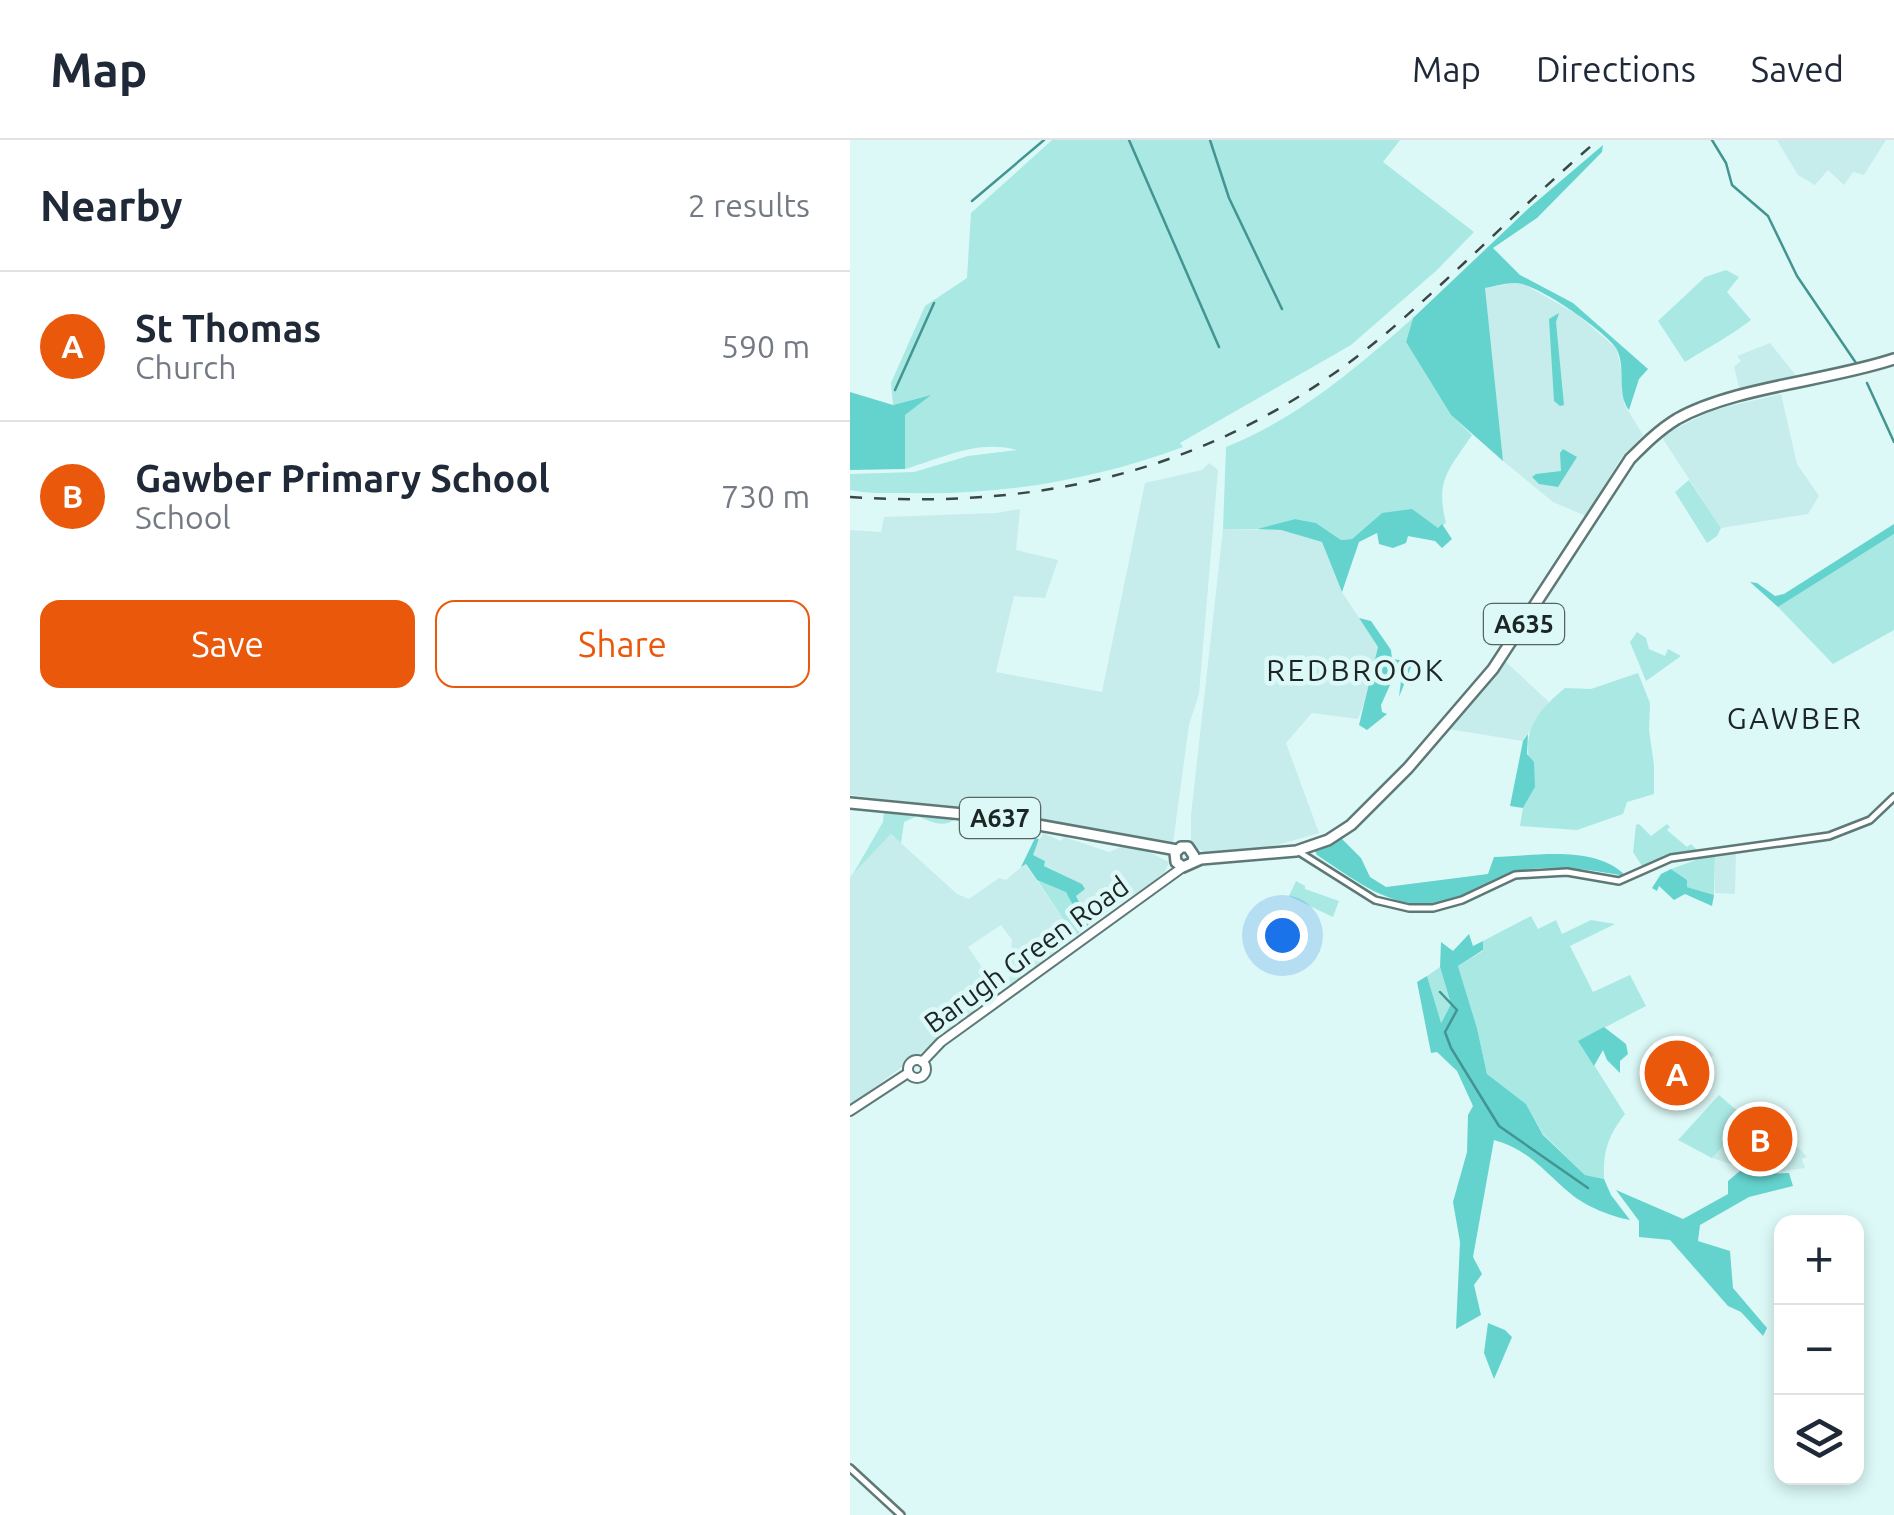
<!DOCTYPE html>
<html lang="en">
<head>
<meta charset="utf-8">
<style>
  body { margin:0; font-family:Ubuntu,sans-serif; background:#f6f6f7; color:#1f2937 }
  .controls { position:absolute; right:30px; bottom:30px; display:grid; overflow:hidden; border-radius:20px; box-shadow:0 5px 15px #0003 }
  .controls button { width:90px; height:90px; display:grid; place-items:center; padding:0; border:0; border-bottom:2px solid #e0e1e3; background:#fff; color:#1f2937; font:50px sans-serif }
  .you { position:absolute; left:432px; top:795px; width:35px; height:35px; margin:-25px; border:8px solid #fff; border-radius:50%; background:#1a73e8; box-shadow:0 0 0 15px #1a73e833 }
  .badge { display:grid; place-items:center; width:65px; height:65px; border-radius:50%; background:#ea580c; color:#fff; font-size:32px; font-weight:700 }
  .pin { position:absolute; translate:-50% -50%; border:5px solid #fff; box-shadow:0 2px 10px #0006 }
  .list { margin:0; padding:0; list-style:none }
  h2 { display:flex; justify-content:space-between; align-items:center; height:130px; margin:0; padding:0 40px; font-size:42px }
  h2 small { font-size:32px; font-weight:400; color:#747a83 }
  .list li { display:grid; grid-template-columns:65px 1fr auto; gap:30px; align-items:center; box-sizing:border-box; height:150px; padding:0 40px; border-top:2px solid #e0e1e3 }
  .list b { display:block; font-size:38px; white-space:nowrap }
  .list p { margin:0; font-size:32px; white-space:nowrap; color:#747a83 }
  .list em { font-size:32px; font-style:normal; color:#747a83 }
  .actions { display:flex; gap:20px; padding:30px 40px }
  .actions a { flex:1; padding:22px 0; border:2px solid #ea580c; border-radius:20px; text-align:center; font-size:35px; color:#ea580c }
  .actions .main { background:#ea580c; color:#fff }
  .icon { flex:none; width:55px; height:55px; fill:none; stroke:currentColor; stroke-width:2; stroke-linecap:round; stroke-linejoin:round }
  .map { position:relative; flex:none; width:1044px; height:1375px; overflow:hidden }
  header { display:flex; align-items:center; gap:60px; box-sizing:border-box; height:140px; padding:0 50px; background:#fff; border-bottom:2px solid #e0e1e3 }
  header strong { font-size:48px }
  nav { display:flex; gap:55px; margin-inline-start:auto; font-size:35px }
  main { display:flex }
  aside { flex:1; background:#fff }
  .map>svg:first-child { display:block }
</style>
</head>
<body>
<header>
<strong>Map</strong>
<nav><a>Map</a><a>Directions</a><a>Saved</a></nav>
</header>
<main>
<aside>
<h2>Nearby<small>2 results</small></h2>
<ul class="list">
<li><span class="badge">A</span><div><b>St Thomas</b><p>Church</p></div><em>590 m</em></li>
<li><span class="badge">B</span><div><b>Gawber Primary School</b><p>School</p></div><em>730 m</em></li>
</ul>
<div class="actions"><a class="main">Save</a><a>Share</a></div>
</aside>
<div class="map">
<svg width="1044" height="1375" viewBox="0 0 1044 1375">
  <rect width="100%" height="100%" fill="#dcf9f7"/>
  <path fill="#c6edeb" d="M927,0H1036L1014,35L1003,32L994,45L978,30L965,45L948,35Z
    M670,142L728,175L766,208L773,235L774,264L793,295L769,321L736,376L703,362L653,321L634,148Z
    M920,203L948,238L890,251L884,227L891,221L887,216Z
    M931,254L947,324L969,356L958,374L871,388L811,296L863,270Z
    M359,323L368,330L349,554L339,585L323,703L176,676L0,655V390L31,392L34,377L146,373L170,369L166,410L208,420L195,458L164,456L146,532L252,552L295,343L352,330Z
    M373,389L431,390L472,402L492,452L528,507L516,560L508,579L462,573L436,603L469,693L420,707L355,712L341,706V675Z
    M654,520L699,562L673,601L598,589Z
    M193,693L211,701L214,697L259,712L273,706L293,709L319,722L315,732L298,745L240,783L226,756L232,744L193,725L182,714Z
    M41,694L107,754L119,759L149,738L156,740L175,724L225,796L159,846L162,800L151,785L118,807L150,853L0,966V737Z
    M886,713L885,754L865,753V717Z
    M839,898L864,914L849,932L827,912Z
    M905,962L957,1017L952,1019L955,1028L911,1034L862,1018L897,980L892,974Z"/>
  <path fill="#aae8e4" d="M202,0H550L533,22L624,92L587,130L501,205L330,303L333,307C244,340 150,356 54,353C36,353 18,354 0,350V334L64,332L118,316L167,310C128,299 92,318 55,329L54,275L77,256L43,265L41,243L75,166L117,138L121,73Z
    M876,130L889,137L877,152L901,180C879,197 857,208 835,222L808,181L855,137Z
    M563,178L556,202L601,275L622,295C599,330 585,339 596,383L588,388L532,373L502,399L491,400L466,383L445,379L407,389H373L376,307C448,278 505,229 563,178Z
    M839,340L871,388L867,396L857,403L825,352Z
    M1044,394V490L983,524L928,467Z
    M787,492L796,498L799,509L815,516L818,509L831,516L796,541L780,502Z
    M788,533L800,563L799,590L804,625V654L777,662L773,674L727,690L670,686L673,668L685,647C672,599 675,581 715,548L741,549Z
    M34,670L107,678C93,689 82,682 67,676L54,682L51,703L41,694L3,734L33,682Z
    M789,684L801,696L817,684L820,687L817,690L837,707L841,704L847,710L818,715L792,726L783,712L786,685Z
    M854,717H865L864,755L837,747V740L821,729Z
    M187,740L216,751L235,788L225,796Z
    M446,741L455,746V749L489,761L483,777L439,756Z
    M681,776L688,789L706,780L712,794L741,780L765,784L720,806L743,852L780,835L796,866L729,901L775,974C758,996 753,1011 754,1039L735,1035L693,994L676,964L637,934L627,888L608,826L633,811V801Z
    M590,827L601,864L590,884L577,836Z
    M869,955L898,980L862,1018L828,1000Z"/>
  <path fill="#64d3ce" d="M753,5L752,12L687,78L643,108L670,135L723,163L798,229L789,239L779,270C766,254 777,227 766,208C755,191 686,143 666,143C656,143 645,146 635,148L653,321L601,275L556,202L563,178L679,68Z
    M709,173L706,182L714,265L710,266L704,261L699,179Z
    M0,252L43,265L81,255L55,275V329L0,330Z
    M713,309L727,317L708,347L689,344L682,337L686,334L711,331L710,313Z
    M562,369L588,388L592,384L602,399L592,408L585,401L558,396L556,403L543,408L529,404L527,393L509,402L492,452L472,402L431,390L407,389L445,379L466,383L491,400L502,399L532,373Z
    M1044,384V394L928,467L900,442L907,443L925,456L934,454Z
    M509,478L521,481L541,510L542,519L563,522L549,557L552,532L548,526L539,531L540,545L531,565L532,572L537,574L517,590L509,585L528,507Z
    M678,594L677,614L684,622L685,647L673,668L660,666L673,601Z
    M490,697L511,718L520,737L536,747L638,734L644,717C685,716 745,704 776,736C739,730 707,724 670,731C647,735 628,749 606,758C553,779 509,743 467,715L465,711Z
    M185,698L189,699L183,715L195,721L194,726L232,744L235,749L226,756L240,783L235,788L216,752L187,740L176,724L171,727Z
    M821,729L837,740V747L864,755L862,766L835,754L824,760L809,746L807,751L802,748L811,734Z
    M619,794L623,806L633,801V810L608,826L627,888L637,934L676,964L693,995L735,1035L754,1039L761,1055L780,1080C762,1077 735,1066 721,1054C694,1032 680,1010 644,1000L623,1117L632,1134L624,1145L631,1175L606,1189L610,1102L603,1062L617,1012L618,975L623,966L607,931L587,912L581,913L567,842L577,836L591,883L601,864L590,827L591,802L603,811Z
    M754,887L776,904L778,914L770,921V933L757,920L753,910L744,926L728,901Z
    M891,1030L911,1034L939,1033L943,1046L899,1057L850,1085L848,1101L880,1111L883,1148L917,1188L913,1196L891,1172L878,1166L820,1100L789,1097V1081L766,1050L833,1079L878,1054V1041Z
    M638,1183L655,1190L662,1197L644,1239L634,1213Z"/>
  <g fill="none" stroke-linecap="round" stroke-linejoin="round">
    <path stroke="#439592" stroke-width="2.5" d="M279,0L369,207
      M360,0L379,58L432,169
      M862,0L876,23L882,45L918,76L947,136L1006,223
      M122,61L194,0
      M1017,243L1044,302
      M45,250L84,163
      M590,852L607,870L595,892L601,908L649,986L738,1048"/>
    <g stroke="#5e7876" stroke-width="10">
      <path id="tertiary" d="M449,712L525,760L559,768H583L612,760L665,735L717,732L769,741L821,718L979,696L1020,680L1044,657
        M0,1328L51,1375"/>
    </g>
    <g stroke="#5e7876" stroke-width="12">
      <path id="primary" d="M58 929a9 9 0 1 1 18 0a9 9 0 1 1-18 0Z
        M72,922L91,902L333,727
        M0,971L58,933"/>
    </g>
    <g stroke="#5e7876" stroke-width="14">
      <path id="trunk" d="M0,663L144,677L327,710
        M343,722L344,716L338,707H331L325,713L326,722L333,727L351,719L446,711L478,700L501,685L558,628L643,529L780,319C795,304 809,290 827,279C884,247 978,241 1044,219"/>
    </g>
    <use href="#tertiary" stroke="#fff" stroke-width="5"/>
    <use href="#primary" stroke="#fff" stroke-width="8"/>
    <use href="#trunk" stroke="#fff" stroke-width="9"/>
    <path stroke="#394746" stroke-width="2.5" stroke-dasharray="12 12" stroke-linecap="butt" d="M0,357C209,371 387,323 547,184C616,124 679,59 748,0"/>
  </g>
  <g text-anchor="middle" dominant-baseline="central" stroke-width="9" stroke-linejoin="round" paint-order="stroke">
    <g fill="#dcf9f7" stroke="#556564" stroke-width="2.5">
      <rect x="634" y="464" width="80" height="40" rx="8"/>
      <rect x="110" y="658" width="80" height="40" rx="8"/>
    </g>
    <g font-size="25" font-weight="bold" fill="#1b2625">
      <text x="674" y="484">A635</text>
      <text x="150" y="678">A637</text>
    </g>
    <g font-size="28" fill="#1b2625" stroke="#dcf9f7">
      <text transform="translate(176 814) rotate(-36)">Barugh Green Road</text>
    </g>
    <g font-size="30" letter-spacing="2.5" fill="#1b2625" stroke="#dcf9f7">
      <text x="506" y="530">REDBROOK</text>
      <text x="945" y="578">GAWBER</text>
    </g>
  </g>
</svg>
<div class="controls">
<button>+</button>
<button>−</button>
<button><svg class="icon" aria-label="layers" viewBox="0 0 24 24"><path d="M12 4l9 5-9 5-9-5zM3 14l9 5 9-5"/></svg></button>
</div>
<div class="you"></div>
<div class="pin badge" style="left:827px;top:933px">A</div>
<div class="pin badge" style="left:910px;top:999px">B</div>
</div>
</main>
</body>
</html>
